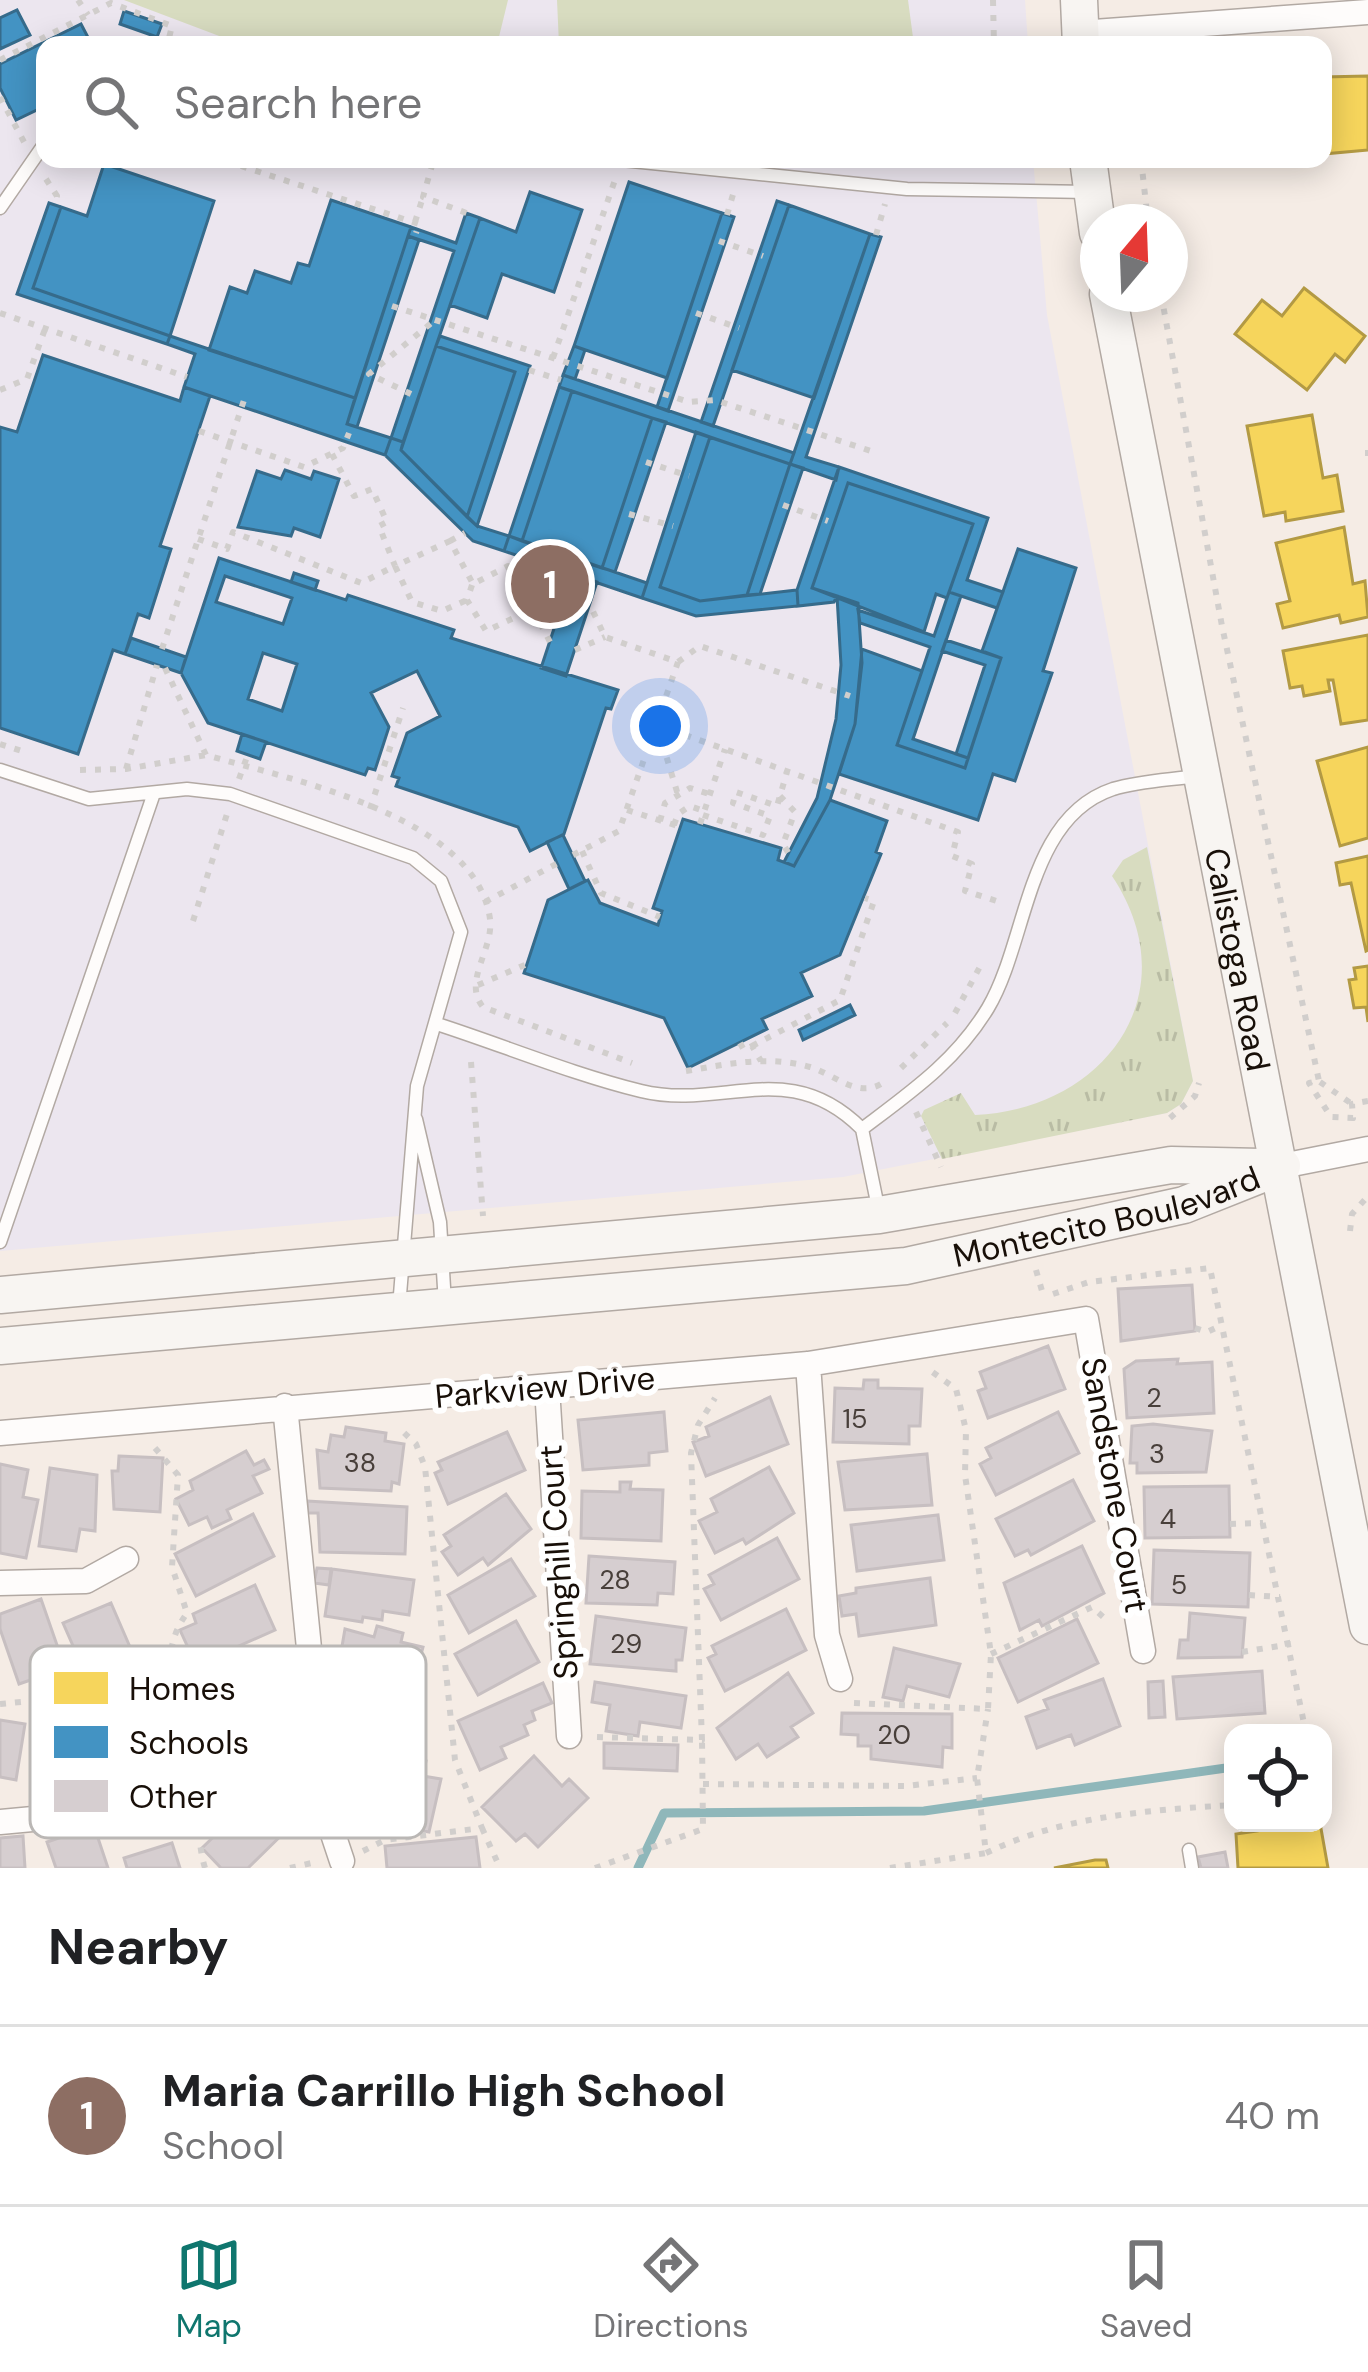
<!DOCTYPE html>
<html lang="en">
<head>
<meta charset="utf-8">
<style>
  body { margin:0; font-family:"DM Sans",sans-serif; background:#f6f6f6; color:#202124 }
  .controls { position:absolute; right:36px; bottom:36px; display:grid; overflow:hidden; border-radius:24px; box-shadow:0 6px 30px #0003 }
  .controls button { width:108px; height:108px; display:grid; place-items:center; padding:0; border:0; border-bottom:3px solid #e0e0e0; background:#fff; color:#202124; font:60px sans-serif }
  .compass { position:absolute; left:1080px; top:204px; width:108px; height:108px; border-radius:50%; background:#fff; box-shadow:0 6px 30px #0003; rotate:19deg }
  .you { position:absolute; left:660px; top:726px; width:42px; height:42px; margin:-30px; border:9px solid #fff; border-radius:50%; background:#1a73e8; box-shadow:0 0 0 18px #1a73e833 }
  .badge { display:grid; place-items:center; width:78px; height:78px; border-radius:50%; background:#0f766e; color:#fff; font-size:39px; font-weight:700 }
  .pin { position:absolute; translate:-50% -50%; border:6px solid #fff; box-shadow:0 3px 12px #0006 }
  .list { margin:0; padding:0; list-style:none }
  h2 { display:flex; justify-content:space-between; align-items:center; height:156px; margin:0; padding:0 48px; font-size:51px }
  h2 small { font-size:39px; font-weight:400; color:#757577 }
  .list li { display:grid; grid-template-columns:78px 1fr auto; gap:36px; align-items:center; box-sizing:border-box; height:180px; padding:0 48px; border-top:3px solid #e0e0e0 }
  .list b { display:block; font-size:45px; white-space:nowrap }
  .list p { margin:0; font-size:39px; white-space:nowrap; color:#757577 }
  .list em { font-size:39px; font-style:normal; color:#757577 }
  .icon { flex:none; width:66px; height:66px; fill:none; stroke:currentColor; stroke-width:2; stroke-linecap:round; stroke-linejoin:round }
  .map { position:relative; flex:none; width:1368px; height:1868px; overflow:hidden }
  .search { position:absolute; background:#fff; box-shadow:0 6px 30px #0003; left:36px; right:36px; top:36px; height:132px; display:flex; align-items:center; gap:30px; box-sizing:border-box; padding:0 42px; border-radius:24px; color:#757577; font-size:45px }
  .sheet { height:336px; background:#fff }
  nav { display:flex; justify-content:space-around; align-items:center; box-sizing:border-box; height:168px; border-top:3px solid #e0e0e0; background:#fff; font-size:33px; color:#757577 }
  nav a { display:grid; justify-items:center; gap:6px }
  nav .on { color:#0f766e }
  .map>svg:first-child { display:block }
</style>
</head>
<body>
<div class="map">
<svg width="1368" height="1868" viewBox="0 0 1368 1868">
  <defs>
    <pattern id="grass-tufts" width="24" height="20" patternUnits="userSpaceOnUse" patternTransform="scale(3)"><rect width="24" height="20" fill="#d8dcc0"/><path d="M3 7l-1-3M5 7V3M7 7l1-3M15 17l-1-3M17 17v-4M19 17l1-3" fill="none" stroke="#b9bca4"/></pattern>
  </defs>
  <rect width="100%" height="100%" fill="#f5ece5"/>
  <path fill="#ece6ef" d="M0,0H1025L1028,45H45V159H1033L1047,315L1193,1081L1181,1104L1167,1113L843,1177L0,1251Z"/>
  <path fill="url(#grass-tufts)" d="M1147,847L1193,1081L1181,1104L1167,1113L942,1159L921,1116L924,1110L961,1093L975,1115C1105,1109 1190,993 1112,876L1123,860Z"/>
  <path fill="#d8dcc0" d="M124,0H508L497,45H243Z
    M557,0H908L914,45H559Z"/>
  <path fill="#f6d55c" stroke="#b39a43" stroke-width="3" d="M1368,76V150L1323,154V77Z
    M1304,288L1365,336L1345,362L1335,354L1307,390L1235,334L1262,300L1282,316Z
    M1312,415L1323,478L1337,475L1343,511L1286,521L1285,512L1264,516L1247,426Z
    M1344,527L1353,584L1365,581L1368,617L1341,623L1339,615L1283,628L1277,604L1290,601L1276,543Z
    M1368,635V720L1341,724L1333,680H1328L1330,691L1304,696L1302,686L1290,688L1283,651Z
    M1368,747V838L1340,846L1317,761Z
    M1368,856V950L1366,951L1351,883L1340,885L1336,863Z
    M1368,966V1022L1366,1007L1354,1008L1349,980L1356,979L1354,968Z
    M1256,1823H1320L1328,1868H1238L1236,1834L1257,1831Z
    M1095,1860H1106L1108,1868H1054Z"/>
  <path fill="#4393c3" stroke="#366b8b" stroke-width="3" fill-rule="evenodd" d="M17,10L30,35L0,49V18Z
    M124,11L162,24L157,37L120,24Z
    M81,24L92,45H45V106L16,120L0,88V64Z
    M104,164L214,201L170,336L33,288L61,207L87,216Z
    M629,182L722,213L667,378L574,346Z
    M530,192L582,210L554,292L502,274L487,318L450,305L480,218L516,232Z
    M331,200L411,227L355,398L209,350L230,287L247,293L255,271L291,283L298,263L309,266Z
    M777,201L789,205L713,426L701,422Z
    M49,203L61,207L33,288L170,336L167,344L17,294Z
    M789,205L870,234L814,398L732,370Z
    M466,213L480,218L403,442L391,438L454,251L408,236L411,227L456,243Z
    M722,213L734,217L668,411L657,407Z
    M870,234L881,237L806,457L839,467L836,480L790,464Z
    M408,236L419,240L357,427L347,424Z
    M170,336L355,398L347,424L391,438L385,455L184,387L195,354L167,344Z
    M440,336L530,366L477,526L467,517L515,372L436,346Z
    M436,346L515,372L467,517L401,450Z
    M574,346L585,350L575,379L563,375Z
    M43,355L180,401L184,387L210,396L160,546L171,549L149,618L138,614L125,654L113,650L78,754L0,728V427L17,432Z
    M563,375L794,453L790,464L559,387Z
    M559,387L572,391L522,541L509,536Z
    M572,391L652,418L602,568L522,541Z
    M652,418L666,422L615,572L602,568Z
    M696,432L710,437L660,587L700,601L797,590L798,606L696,616L642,598Z
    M710,437L790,464L747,595L700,601L660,587Z
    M391,438L403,442L401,450L477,526L509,536L504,551L473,541L385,455Z
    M790,464L803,468L760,594L747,595Z
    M839,467L988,518L967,580L1003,592L997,608L949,592L973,524L848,483L812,588L837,596L834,602L798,606L797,590Z
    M285,470L311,479L314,471L339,479L320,537L294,528L291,536L238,527L257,471L281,479Z
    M848,483L973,524L947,598L936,594L924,632L812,588Z
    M509,536L647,583L642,598L504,551Z
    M1018,549L1076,568L1043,671L1052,673L1015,781L993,774L978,820L839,774L855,724L862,649L922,671L897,745L965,768L1001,658L982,651Z
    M219,558L346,600L348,595L454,630L451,638L618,690L611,709L606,708L564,834L530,851L518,827L396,786L399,778L392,776L407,733L440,716L417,671L371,693L389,727L375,770L368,768L365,775L208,723L181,673ZM225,576L292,598L283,624L216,602ZM263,653L297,664L282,711L248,699Z
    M294,573L318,581L315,590L291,582Z
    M572,574L597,582L566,676L541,668Z
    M949,592L961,596L913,739L968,758L965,768L897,745L930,647L860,623L858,610L934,636Z
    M837,596L858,603L862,663L855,724L830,800L794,866L784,862L817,798L836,719L841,665Z
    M131,638L186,657L181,673L125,654Z
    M946,640L1001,658L968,758L956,754L985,665L942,651Z
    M242,734L266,742L260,759L237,751Z
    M830,800L887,821L876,852L881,854L840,955L801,973L812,996L762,1019L767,1029L688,1068L664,1018L524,973L548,900L588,880L600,903L658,925L662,911L653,908L683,819L781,848L778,860L794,866Z
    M563,835L585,881L569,889L547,842Z
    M850,1005L855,1015L803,1040L799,1030Z"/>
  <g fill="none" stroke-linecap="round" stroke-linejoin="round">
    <path stroke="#8fb7ba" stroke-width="9" d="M638,1868L664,1813L924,1811L1233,1767"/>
  </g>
  <path fill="#d6ced0" stroke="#c7bfc1" stroke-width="3" d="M1192,1285L1195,1331L1121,1341L1118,1289Z
    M1048,1346L1065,1389L988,1418L978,1391L986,1388L980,1372Z
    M1178,1359L1177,1364L1212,1362L1214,1413L1127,1418L1124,1369L1136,1361Z
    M864,1380H878V1388L922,1389L920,1426H909V1444L833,1442L835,1388L863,1389Z
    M770,1397L788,1444L706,1476L693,1442L709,1436L706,1427Z
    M664,1412L667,1451L649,1453V1465L583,1470L578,1420Z
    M1058,1412L1079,1453L996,1495L980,1464L991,1458L986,1448Z
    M1153,1424L1212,1431L1206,1472L1137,1473V1463H1130L1132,1426Z
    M346,1427L386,1433L385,1441L404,1444L399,1484L392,1482L391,1491L320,1488L317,1450L328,1452L331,1435L344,1437Z
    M507,1432L525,1470L448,1504L435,1473L442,1470L438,1462Z
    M246,1451L254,1465L264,1460L269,1469L253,1476L262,1493L227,1510L231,1519L212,1528L207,1517L189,1525L176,1499L193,1490L190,1481Z
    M927,1454L932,1505L845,1510L838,1462Z
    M119,1456L163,1458L160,1512L114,1509L112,1471H118Z
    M0,1464L28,1470L23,1497L38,1500L26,1558L0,1553Z
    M769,1467L794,1513L746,1544L743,1539L715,1553L699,1521L717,1512L711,1499Z
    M50,1468L97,1475L95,1531L80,1529L76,1551L39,1546Z
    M1073,1480L1094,1521L1031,1555L1028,1550L1015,1556L996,1519Z
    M620,1482H631L630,1489L663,1490L661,1541L581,1538L582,1491L620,1492Z
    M1229,1486L1230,1537L1145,1538L1144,1487Z
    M506,1494L531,1529L488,1565L483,1558L458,1575L442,1552L451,1546L444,1535Z
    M307,1501L407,1507L405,1554L320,1552L318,1513H308Z
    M253,1514L274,1556L196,1596L175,1554Z
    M938,1515L944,1560L857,1571L851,1525Z
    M777,1538L799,1579L721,1620L704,1589L714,1584L709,1575Z
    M1082,1546L1104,1593L1042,1626L1039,1620L1020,1630L1004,1583Z
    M1154,1550L1250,1553L1248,1607L1152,1604Z
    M589,1556L675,1562L673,1594L658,1593L657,1605L586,1603Z
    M511,1559L535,1596L469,1633L448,1595Z
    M317,1568L331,1569L329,1585L314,1583Z
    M332,1569L414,1580L409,1615L383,1611L382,1620L363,1617L362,1622L325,1616Z
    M930,1578L936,1625L859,1636L856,1614L842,1616L839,1596L856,1593V1588Z
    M255,1585L275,1630L196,1665L180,1630L196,1623L193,1614Z
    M41,1599L65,1668L19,1684L0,1629V1614Z
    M111,1603L136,1661L98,1677L89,1657L82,1659L74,1648L63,1623Z
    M786,1609L806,1650L725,1691L708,1658L716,1654L712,1646Z
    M1190,1613L1245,1618L1242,1657L1178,1658L1180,1640H1188Z
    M596,1616L686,1628L682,1660H676V1671L590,1664Z
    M1077,1619L1098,1663L1018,1702L998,1658Z
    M516,1621L539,1662L478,1695L455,1654Z
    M377,1626L403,1633L401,1642L423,1647L414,1682L390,1675L385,1694L336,1681L345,1629L374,1637Z
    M894,1648L960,1664L949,1697L907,1686L903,1701L883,1697Z
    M1262,1671L1265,1713L1177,1719L1173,1677Z
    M788,1673L813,1713L791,1727L798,1737L767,1757L758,1744L736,1759L717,1728Z
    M1103,1679L1120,1726L1075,1745L1071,1735L1037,1748L1026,1717L1048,1709L1044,1700Z
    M1163,1681L1165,1717L1149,1718L1148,1682Z
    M595,1682L686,1696L681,1728L640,1722L638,1736L606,1731L610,1705L592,1702Z
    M543,1683L552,1703L532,1711L535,1720L524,1725L528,1735L501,1747L506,1758L480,1770L458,1721Z
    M842,1713L952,1714V1748L943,1747L942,1767L871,1759V1746H858V1735L841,1734Z
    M0,1720L25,1724L16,1780L0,1777Z
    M604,1743L678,1745L677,1771L604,1768Z
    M395,1756L426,1761L423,1776L441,1779L429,1832L354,1819L356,1804L346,1802L352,1764L392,1771Z
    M534,1756L562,1786L569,1779L588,1798L538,1847L525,1834L516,1841L482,1807Z
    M261,1791L273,1803L280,1796L295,1812L289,1817L294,1823L248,1868H221L202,1848Z
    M94,1826L108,1868H56L47,1842Z
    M23,1836L25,1868H0V1838Z
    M476,1837L480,1868H387L385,1846Z
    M172,1843L180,1868H127L124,1858Z
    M1225,1852L1228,1868H1201L1198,1857Z"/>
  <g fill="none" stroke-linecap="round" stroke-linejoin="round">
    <g stroke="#b2a9a3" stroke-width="15">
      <path id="lane" d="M612,159L907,189L1089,192
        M0,208L45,143
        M0,770L89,799L187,789L230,794L413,858L441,881L461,932L417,1086L399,1307
        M437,1024C505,1046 572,1074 641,1091C723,1111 788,1055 862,1129L879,1212
        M416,1119L440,1222L445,1304
        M862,1129C911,1092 956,1061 988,1008C1028,941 1026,818 1113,789C1140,781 1169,780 1196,776
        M0,1242L153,796
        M1189,1850L1192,1868"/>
    </g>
    <g stroke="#b2a9a3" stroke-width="27">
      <path id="street" d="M1080,33L1368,12
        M1282,1166L1368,1149
        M808,1364L827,1635L840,1679
        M547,1388L569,1736
        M285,1406L325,1810L342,1861
        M0,1433L808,1364L1086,1319L1143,1651
        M0,1583L86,1581L126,1559
        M0,1822L129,1810"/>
    </g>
    <g stroke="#b2a9a3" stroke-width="39">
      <g id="secondary">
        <path d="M1079,0L1081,45"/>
        <path d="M1088,159L1098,233"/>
        <path id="s1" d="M1108,294L1368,1626"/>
        <path d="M0,1295L879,1215L1171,1165L1261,1167"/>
        <path id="s2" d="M0,1346L906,1266L1184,1205L1282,1166"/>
      </g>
    </g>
    <path stroke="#d1cecc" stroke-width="6" stroke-dasharray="6 9" stroke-linecap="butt" d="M78,0L88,15
      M993,0L994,45
      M0,60L111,3L172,26L169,38L191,45
      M0,97L24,142
      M420,159L433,162L423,197L472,215
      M1141,159L1148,222
      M241,166L419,224L416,233
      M46,179L57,196L54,204
      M727,215L734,191
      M415,222L423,197
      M876,235L885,204
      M719,241L763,256
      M1161,294L1222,626L1319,1081L1309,1083L1331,1117L1353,1118L1352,1104L1368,1101
      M392,306L689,402L715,400L877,453
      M0,313L187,377
      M696,313L739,328
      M553,358L615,180
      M529,370L561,380
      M0,390L27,379L45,329
      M411,394L369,374L435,320
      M199,431L304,467L343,448L349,433
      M1368,450V458
      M332,454L354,496L372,489L387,522L379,526L395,566L450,541L473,584L508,566L533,609L565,595
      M646,462L689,476
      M783,505L828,521
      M629,514L673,526
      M198,539L227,549L233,532L361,583L395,566L412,602L442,611L467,600
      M450,541L465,533
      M472,585L467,600L486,631L533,609L550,642
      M162,649L245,397
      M575,650L605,637
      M678,662L700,646L850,696
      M165,668L206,755C292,780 476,816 490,919C494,949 462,982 483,1007L632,1063
      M657,725L958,832L952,856L972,864L965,891L1003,903
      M658,729L678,795
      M0,744L22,751
      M126,769L157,665
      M80,770L126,769L206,755
      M239,779L248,754
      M780,796L795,812L783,844L792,859
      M370,809L403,708
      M627,810L681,827
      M703,815L763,835L770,816L733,803L736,792L777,806L787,772
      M660,821L665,803L690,788L709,794
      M700,824L725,749
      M674,825L678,814L690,806L704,811
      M582,851L601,893L660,917
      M573,855L619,831L678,662L605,637L590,605
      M485,902L558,863
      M193,921L227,814
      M478,985L527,964
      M955,1013L983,961
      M740,1043L744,1050L752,1046L761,1061
      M752,1046L840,1000L874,901L865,898
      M471,1062L483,1216
      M901,1068L947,1023
      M686,1071C727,1064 769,1055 810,1067C834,1074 857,1098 881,1084
      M1320,1082L1352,1104
      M916,1112L941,1167
      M1170,1118L1195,1096L1199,1083
      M1350,1231L1352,1214L1368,1196
      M1036,1270L1044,1298
      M1053,1294L1089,1282L1210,1268L1306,1733
      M1195,1328L1207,1332L1222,1325
      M155,1448L178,1475L172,1567L187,1613C155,1657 175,1701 197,1745
      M1230,1524L1263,1523
      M1249,1595L1280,1597
      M1242,1652L1291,1644
      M991,1654L1092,1607L1109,1622
      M854,1703L988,1709L991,1654L965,1475L966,1430L956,1389L931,1371
      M0,1704L171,1687
      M597,1737L702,1740L691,1453L698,1425L715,1398
      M703,1784L906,1786L977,1778
      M482,1828L500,1868
      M363,1851L385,1840L482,1828L455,1760L425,1467L416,1444L398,1427
      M986,1853C1062,1816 1150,1810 1233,1805
      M205,1868C191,1823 210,1787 197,1745L290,1712
      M290,1868L316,1862
      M595,1868L703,1829L702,1740
      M890,1868L986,1853L977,1778L988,1709"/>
    <use href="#lane" stroke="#fefcfb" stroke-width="12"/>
    <use href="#street" stroke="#fefcfb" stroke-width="24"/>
    <use href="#secondary" stroke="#f8f5f2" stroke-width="36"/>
  </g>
  <g text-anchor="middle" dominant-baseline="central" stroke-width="12" stroke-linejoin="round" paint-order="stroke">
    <g font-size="27" fill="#483f3a">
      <text x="1154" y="1397">2</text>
      <text x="855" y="1418">15</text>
      <text x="1157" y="1453">3</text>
      <text x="360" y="1462">38</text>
      <text x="1168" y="1518">4</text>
      <text x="615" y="1579">28</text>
      <text x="1179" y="1584">5</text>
      <text x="626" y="1643">29</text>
      <text x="894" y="1734">20</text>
    </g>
    <g font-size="33" fill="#180f08" stroke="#fff">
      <text stroke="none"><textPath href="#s1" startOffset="678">Calistoga Road</textPath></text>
      <text stroke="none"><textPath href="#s2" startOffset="1116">Montecito Boulevard</textPath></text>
      <text transform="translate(545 1387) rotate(-5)">Parkview Drive</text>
      <text transform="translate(1115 1485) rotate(80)">Sandstone Court</text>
      <text transform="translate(558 1562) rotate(-94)">Springhill Court</text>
    </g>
  </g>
  <rect x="30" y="1646" width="396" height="192" rx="18" fill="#fff" stroke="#bab7b5" stroke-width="3"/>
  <rect x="54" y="1672" width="54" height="32" fill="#f6d55c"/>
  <rect x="54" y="1726" width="54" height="32" fill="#4393c3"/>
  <rect x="54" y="1780" width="54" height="32" fill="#d6ced0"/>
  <g font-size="33" fill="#180f08">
    <text x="129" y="1700">Homes</text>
    <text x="129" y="1754">Schools</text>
    <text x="129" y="1808">Other</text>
  </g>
</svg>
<div class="controls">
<button><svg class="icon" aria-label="locate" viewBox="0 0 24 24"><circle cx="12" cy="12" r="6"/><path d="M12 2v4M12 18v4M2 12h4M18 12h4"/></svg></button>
</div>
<svg class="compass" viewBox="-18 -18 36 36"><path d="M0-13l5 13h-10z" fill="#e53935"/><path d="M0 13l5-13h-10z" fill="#757577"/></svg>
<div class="you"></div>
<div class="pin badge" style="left:550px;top:584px;background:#8d6e63">1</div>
<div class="search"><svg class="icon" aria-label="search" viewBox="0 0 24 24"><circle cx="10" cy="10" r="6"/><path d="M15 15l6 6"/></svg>Search here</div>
</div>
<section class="sheet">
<h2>Nearby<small></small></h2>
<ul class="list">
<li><span class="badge" style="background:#8d6e63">1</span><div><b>Maria Carrillo High School</b><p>School</p></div><em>40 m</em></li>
</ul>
</section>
<nav>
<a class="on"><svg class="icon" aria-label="map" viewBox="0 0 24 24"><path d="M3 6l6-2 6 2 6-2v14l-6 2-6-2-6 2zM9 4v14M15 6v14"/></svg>Map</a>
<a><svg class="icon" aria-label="directions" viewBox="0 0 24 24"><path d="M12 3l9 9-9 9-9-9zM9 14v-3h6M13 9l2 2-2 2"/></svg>Directions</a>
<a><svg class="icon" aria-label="saved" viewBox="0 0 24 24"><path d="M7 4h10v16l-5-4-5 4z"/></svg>Saved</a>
</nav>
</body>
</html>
